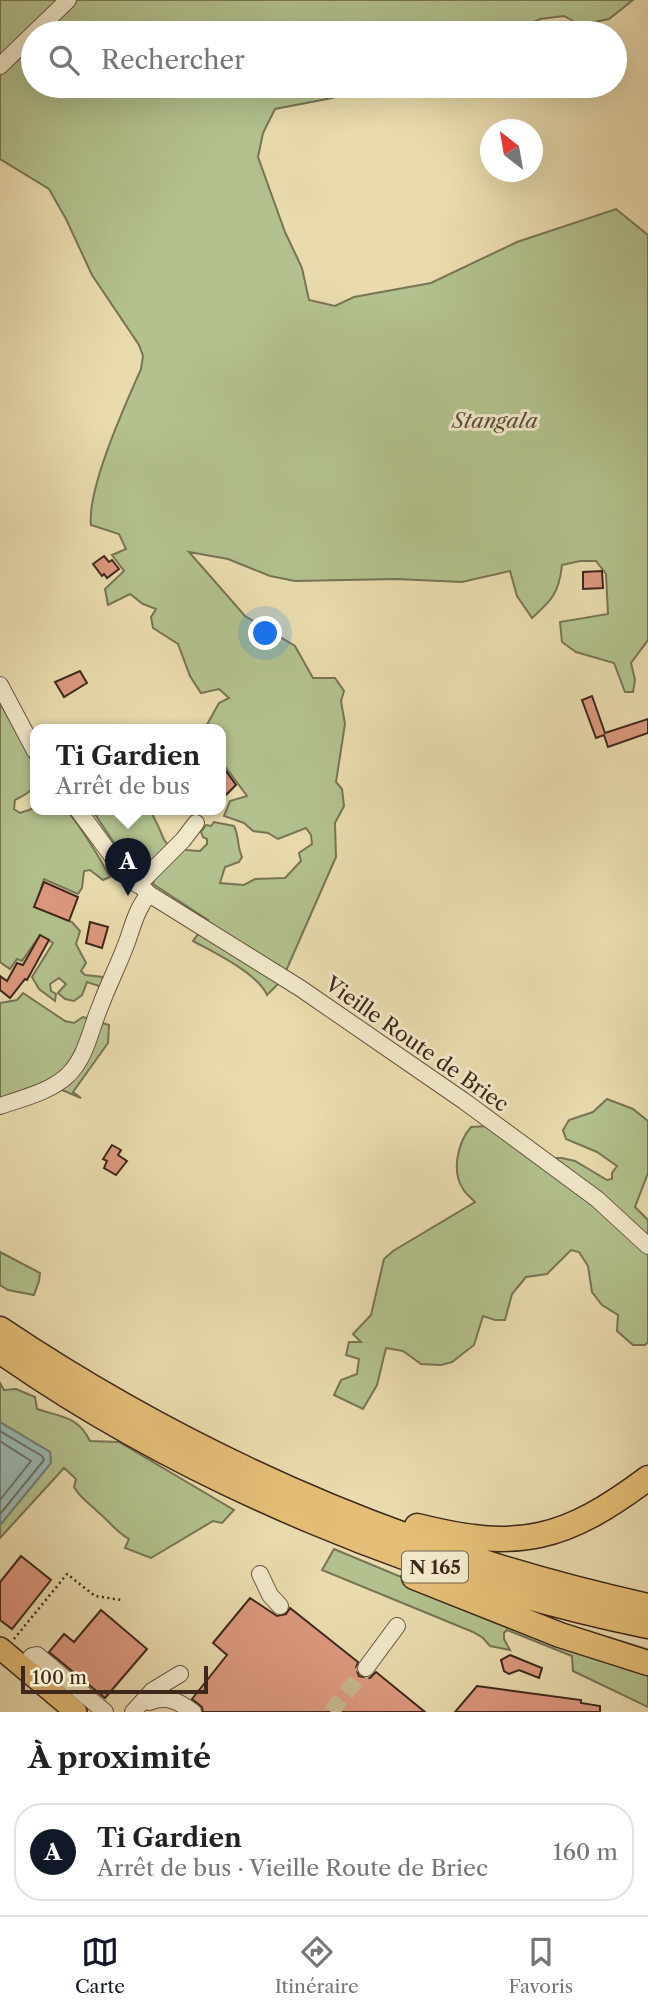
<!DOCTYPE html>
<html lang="fr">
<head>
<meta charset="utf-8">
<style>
  body { margin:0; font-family:"Libre Caslon Text",serif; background:#f6f6f6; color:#222 }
  .compass { position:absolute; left:480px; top:119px; width:63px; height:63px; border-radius:50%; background:#fff; box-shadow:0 7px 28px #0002; rotate:329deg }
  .scale { position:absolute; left:21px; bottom:18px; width:187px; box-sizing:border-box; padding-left:7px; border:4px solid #3d281b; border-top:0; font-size:19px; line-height:24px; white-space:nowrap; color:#3d281b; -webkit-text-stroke:5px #f1e8ca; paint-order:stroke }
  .you { position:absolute; left:266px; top:634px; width:24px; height:24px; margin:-18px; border:5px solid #fff; border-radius:50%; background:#1a73e8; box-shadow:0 0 0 10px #1a73e833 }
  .badge { display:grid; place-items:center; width:46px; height:46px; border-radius:50%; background:#111827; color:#fff; font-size:23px; font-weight:700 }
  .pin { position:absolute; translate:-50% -58px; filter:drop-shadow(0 2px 4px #0008) }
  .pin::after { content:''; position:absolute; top:37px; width:24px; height:21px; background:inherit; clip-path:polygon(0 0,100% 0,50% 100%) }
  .popup { position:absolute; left:30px; top:724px; width:196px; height:91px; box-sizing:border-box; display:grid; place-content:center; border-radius:14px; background:#fff; filter:drop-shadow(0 2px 5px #0005); font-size:23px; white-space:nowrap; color:#767676 }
  .popup b { font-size:26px; color:#222 }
  .popup::after { content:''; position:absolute; left:50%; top:100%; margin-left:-14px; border:14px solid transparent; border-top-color:#fff }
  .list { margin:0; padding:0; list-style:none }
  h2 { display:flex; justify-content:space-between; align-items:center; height:91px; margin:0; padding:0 28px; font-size:30px }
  h2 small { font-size:23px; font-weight:400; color:#767676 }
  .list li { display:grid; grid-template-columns:46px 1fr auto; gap:21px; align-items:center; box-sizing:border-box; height:98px; margin:0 14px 14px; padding:0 14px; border:2px solid #e0e0e0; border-radius:28px }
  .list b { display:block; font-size:26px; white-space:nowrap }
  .list p { margin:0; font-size:23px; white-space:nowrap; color:#767676 }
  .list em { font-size:23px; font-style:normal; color:#767676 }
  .icon { flex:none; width:38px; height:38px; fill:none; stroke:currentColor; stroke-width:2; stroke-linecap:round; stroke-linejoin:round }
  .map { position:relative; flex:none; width:648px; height:1712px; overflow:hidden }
  .search { position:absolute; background:#fff; box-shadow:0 7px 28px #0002; left:21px; right:21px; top:21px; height:77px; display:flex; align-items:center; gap:18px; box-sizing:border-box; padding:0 24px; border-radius:38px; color:#767676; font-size:26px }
  .sheet { height:203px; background:#fff }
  nav { display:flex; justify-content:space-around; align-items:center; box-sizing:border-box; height:98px; border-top:2px solid #e0e0e0; background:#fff; font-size:19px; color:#767676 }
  nav a { display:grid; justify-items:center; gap:4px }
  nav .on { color:#111827 }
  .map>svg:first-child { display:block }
</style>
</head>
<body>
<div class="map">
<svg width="648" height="1712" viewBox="0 0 648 1712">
  <rect width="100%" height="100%" fill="#e9dbad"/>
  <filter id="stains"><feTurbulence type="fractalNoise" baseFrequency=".00286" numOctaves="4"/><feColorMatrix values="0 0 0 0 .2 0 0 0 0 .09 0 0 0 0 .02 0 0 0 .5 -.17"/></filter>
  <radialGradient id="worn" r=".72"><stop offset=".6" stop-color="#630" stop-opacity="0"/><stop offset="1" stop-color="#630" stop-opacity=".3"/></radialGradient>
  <path fill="#b2c18d" stroke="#787454" stroke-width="2" d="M0,0H633L609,19L580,25L564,16L540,19L511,33H33V86H369L332,98L275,109L263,133L258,157L285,232L302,268L309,300L335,306L354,297L431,283L517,242L616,209L648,235V640L631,663L635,680L633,692H625L614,663L576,652L562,642L560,622L608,614L606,574L596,561H580L562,565C559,593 552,600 532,618L517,596L510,571L462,582L396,579L295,581L270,576L228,559L189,552L245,616L295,646L313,678H335L344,691L341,701L345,724L336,782L342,789L344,806L335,823L336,857L282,980L267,995C257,973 215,953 193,941L208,920L153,884L155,878L142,867H135L125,859L92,810H149C171,841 153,849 200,851L207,844V839L203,837L201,832L206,825L211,826L214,822L234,826C239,835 237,846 242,857L239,862L225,867L220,883L244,885L255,879L285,878L301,861L299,853L312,844L311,835L306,828L278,839L268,833L253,831L244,823L224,816L230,801L247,796L221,761V730H204L219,703L229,698L219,689L201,693L190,676L178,644L153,628L151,617L156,609L143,604L130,594L108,605L105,589L124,571L112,555L126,549L119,534L91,525C87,489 125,405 141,369L143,356L139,345L92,275L66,219L49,189L0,159Z
    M0,702C9,720 39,763 35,782C33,792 24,795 15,800L14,809L20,813L35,808V810H67C84,832 97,853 110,877L103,880L90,870L84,871L82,888L78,894L44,879L35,907L72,922L80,931L76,944L86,963L81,971L85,975L103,977L102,987L87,982L82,995L74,1001L65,999L58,993L66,984L59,978L50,984L51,991L56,994L55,1001L39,989L32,977L53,943L40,935L22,961L17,959L10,969L0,962Z
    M23,993L65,1021L74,1023L83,1017L109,1025L108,1043L73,1092L81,1098L48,1084L0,1107V1003L17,1000Z
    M607,1099L633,1109L648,1121V1173L635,1207L648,1220V1342L645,1345H633L617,1331L618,1315L602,1305L592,1292L588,1266L579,1252L571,1250L547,1274L526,1277L512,1294L505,1320H495L483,1316L474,1345L452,1362L441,1365L421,1364L403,1351L386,1348L377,1385L363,1409L334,1395L341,1380L357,1374L359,1359L346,1355L349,1342H361L353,1334L371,1315L384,1259L393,1251L475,1202C471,1198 466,1194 463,1189C451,1171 458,1142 471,1127L488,1126L536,1158H562L575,1161L607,1180L612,1179V1173L617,1166L597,1152L566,1139L563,1130L569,1120L593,1112Z
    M0,1252L40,1273L39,1281L34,1295L8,1290L0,1285Z
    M0,1383L4,1390L16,1389L35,1397L37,1409C61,1417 78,1416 90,1441L119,1442L234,1510L222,1523L213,1521L151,1558L125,1548L129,1539C116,1532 109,1521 98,1512C89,1503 80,1498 74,1487L76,1479L64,1468L0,1538V1525L51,1463L50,1452L0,1422Z
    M334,1549L557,1642L648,1672V1707L573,1671L572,1656L507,1630L504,1633V1639L510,1650L490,1646L483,1638L473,1632L322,1570Z"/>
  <path fill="#9ab9b3" stroke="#757f76" stroke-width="2" d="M0,1422L50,1452L51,1463L0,1525Z"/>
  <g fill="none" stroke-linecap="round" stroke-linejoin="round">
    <path stroke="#6c7067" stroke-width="2" d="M0,1431L42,1456L44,1460L0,1514
      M0,1441L31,1461L0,1500"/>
  </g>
  <path fill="#dc987e" stroke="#3d281b" stroke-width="2" d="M104,556L109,562L112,560L119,569L107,578L104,574L102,576L93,564Z
    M602,571L603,588L583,589V572Z
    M80,671L87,683L64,697L55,682Z
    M592,696L605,733L648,719V733L608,747L604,735L596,738L582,700Z
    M221,764L236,785L221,800Z
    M44,882L78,897L69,921L34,907Z
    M90,922L108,927L102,948L86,943Z
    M40,935L49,940L27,980L25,979L10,998L0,990V976L7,981L17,963L23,965Z
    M112,1145L121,1150L118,1155L127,1161L116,1175L104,1168L107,1161L103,1159Z
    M21,1556L51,1580L12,1629L0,1620V1582Z
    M250,1598L277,1616L286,1614L290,1608L358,1662L356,1668L359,1676L370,1678L376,1672L425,1712H203L202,1707L192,1699L227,1655L213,1643Z
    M101,1610L147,1649L105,1698L49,1652L64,1634L74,1642Z
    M510,1655L542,1668L539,1678L519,1670L509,1674L504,1671L501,1660Z
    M477,1686L581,1700V1703L600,1706V1712H455Z"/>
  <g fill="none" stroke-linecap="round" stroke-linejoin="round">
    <path stroke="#c7b790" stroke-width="16" stroke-dasharray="16 8" stroke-linecap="butt" d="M331,1712L366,1668"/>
    <g stroke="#685540" stroke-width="18">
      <path id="minor" d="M0,66L68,0
        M0,685L35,751
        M78,810L117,863L149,894L300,988L464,1101L597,1199L648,1246
        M138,885L183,840L196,823
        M0,1106C23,1098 50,1092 68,1075C87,1056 90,1030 100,1007C108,985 119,964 127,942C133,925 137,908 149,894
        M260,1574L270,1595L280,1606
        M23,1666L32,1656L37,1655L105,1712
        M366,1668L397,1626
        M149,1702C167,1695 178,1701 193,1712
        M133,1712L152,1691L180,1674"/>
    </g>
    <g stroke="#3d281b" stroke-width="24">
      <path id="major" d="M0,1648L76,1712"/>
    </g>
    <g stroke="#3d281b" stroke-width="27">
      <path id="highway" d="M0,1329C197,1461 416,1555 648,1606
        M0,1351C185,1481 426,1581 648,1626
        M417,1526C519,1552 565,1540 648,1478
        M414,1577L560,1635L648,1663"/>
    </g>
    <path stroke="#3d281b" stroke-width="2.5" stroke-dasharray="2 3.5" stroke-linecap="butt" d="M14,1639L67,1574L95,1596L122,1600"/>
    <use href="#minor" stroke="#f1e8ca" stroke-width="16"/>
    <use href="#major" stroke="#e4be76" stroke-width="21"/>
    <use href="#highway" stroke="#e4be76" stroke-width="24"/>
  </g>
  <g text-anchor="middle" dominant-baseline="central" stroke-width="6" stroke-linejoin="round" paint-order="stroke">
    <rect fill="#f1e8ca" stroke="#736250" stroke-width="2" x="402" y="1551.5" width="66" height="31" rx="5"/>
    <g font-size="19" font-weight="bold" fill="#3d281b">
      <text x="435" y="1567">N 165</text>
    </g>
    <g font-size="21" font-style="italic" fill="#5a4e38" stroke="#f1e8ca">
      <text x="495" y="420">Stangala</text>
    </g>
    <g font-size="21" fill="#3d281b" stroke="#f1e8ca">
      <text transform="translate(417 1044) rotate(35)">Vieille Route de Briec</text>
    </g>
  </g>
  <rect width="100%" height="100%" filter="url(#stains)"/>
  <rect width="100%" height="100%" fill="url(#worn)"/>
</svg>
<svg class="compass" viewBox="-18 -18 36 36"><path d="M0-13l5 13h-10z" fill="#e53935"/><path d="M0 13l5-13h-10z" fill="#767676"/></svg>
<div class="scale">100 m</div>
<div class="you"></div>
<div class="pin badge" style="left:128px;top:896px">A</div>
<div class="popup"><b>Ti Gardien</b>Arrêt de bus</div>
<div class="search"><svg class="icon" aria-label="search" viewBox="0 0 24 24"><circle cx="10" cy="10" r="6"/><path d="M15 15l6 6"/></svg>Rechercher</div>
</div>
<section class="sheet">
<h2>À proximité<small></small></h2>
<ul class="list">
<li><span class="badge">A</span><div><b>Ti Gardien</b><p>Arrêt de bus · Vieille Route de Briec</p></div><em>160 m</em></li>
</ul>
</section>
<nav>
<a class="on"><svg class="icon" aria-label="map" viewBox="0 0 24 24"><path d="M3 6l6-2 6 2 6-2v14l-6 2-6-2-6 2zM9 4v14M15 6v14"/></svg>Carte</a>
<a><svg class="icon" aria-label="directions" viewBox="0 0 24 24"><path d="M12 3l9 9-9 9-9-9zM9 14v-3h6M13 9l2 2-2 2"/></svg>Itinéraire</a>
<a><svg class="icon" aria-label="saved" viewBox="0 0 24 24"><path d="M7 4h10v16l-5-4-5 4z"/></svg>Favoris</a>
</nav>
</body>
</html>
